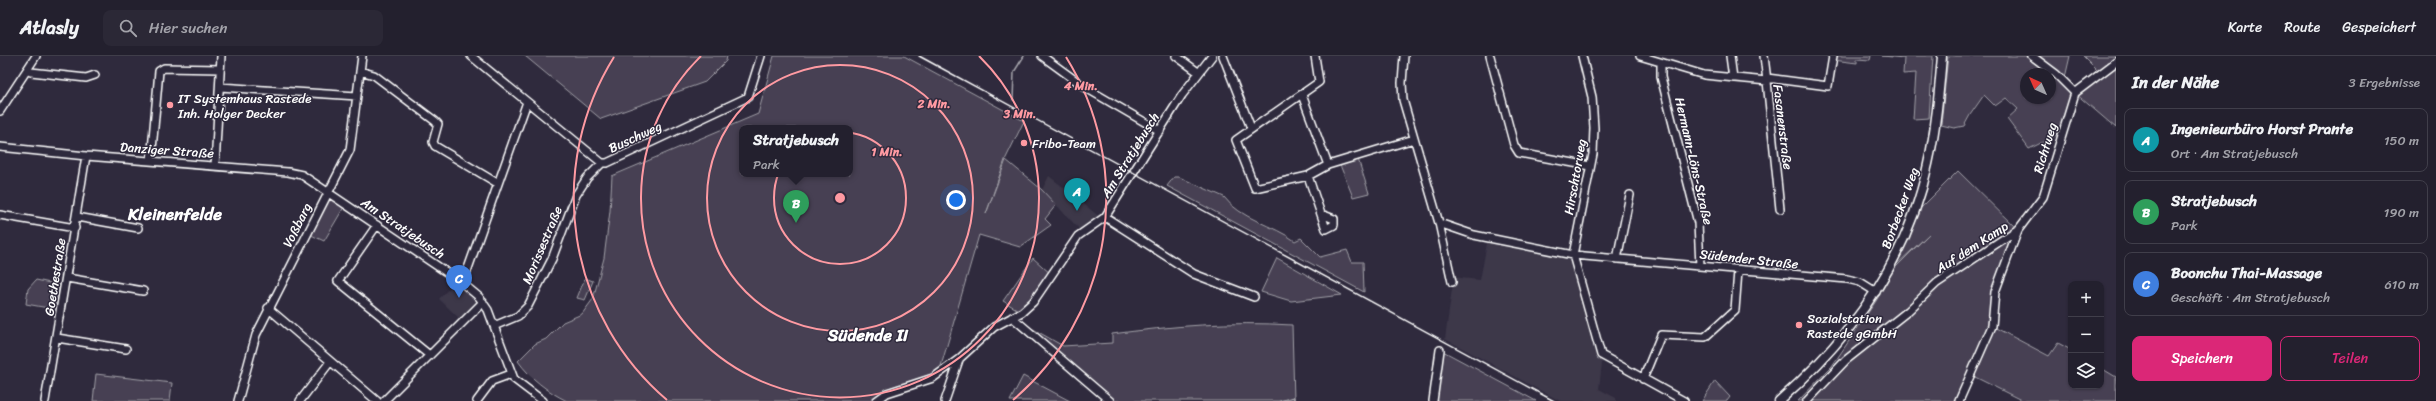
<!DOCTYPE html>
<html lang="de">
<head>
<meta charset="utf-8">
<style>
  body { margin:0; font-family:Sriracha,sans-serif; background:#2b2836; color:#f1f3f6 }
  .controls { position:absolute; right:12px; bottom:12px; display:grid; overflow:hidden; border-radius:8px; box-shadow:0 1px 3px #0004 }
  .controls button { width:36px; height:36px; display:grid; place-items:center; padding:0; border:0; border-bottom:1px solid #403e4a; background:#23202e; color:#f1f3f6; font:20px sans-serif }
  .compass { position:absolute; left:2020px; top:12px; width:36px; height:36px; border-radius:50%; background:#23202e; box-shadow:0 1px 3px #0004; rotate:315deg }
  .you { position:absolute; left:956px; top:144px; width:14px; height:14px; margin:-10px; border:3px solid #fff; border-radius:50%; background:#1a73e8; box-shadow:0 0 0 6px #1a73e833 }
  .badge { display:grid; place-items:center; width:26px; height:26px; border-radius:50%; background:#db2777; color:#fff; font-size:13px; font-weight:700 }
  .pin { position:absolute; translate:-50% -33px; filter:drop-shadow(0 1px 2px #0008) }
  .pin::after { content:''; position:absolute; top:21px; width:14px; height:12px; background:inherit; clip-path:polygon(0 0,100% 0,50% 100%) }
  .popup { position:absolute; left:739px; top:69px; width:114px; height:52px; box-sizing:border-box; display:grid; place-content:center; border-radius:8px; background:#23202e; filter:drop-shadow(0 1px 3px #0005); font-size:13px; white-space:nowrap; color:#a3a3aa }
  .popup b { font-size:15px; color:#f1f3f6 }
  .popup::after { content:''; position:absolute; left:50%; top:100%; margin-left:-8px; border:8px solid transparent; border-top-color:#23202e }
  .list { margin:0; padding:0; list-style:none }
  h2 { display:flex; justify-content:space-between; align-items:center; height:52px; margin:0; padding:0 16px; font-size:17px }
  h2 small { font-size:13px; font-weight:400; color:#a3a3aa }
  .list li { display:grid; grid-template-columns:26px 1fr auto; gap:12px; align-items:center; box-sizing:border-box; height:64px; margin:0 8px 8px; padding:0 8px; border:1px solid #403e4a; border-radius:8px }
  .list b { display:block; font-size:15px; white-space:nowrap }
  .list p { margin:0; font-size:13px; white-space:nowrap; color:#a3a3aa }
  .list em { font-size:13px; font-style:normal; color:#a3a3aa }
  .actions { display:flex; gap:8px; padding:12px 16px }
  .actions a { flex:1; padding:9px 0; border:1px solid #db2777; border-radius:8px; text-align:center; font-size:14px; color:#db2777 }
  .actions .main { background:#db2777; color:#fff }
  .icon { flex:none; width:22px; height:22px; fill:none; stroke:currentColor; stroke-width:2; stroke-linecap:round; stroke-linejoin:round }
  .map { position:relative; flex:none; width:2116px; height:345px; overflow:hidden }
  header { display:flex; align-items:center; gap:24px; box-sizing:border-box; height:56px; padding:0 20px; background:#23202e; border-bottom:1px solid #403e4a }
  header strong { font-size:19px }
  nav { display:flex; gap:22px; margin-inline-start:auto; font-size:14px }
  .search { width:280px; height:36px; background:#2b2836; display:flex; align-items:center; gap:10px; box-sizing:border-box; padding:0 14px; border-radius:8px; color:#a3a3aa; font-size:15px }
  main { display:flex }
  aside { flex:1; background:#23202e }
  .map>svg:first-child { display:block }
</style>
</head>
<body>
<header>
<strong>Atlasly</strong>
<div class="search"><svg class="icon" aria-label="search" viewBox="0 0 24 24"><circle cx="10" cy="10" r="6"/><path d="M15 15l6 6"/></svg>Hier suchen</div>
<nav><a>Karte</a><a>Route</a><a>Gespeichert</a></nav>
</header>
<main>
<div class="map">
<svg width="2116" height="345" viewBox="0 0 2116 345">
  <rect width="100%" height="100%" fill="#2f2a3d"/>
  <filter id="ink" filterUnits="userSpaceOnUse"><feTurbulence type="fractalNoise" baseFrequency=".025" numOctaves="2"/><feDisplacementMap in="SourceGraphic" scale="8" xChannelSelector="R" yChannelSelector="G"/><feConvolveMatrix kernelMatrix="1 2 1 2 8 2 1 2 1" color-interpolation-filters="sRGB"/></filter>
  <g filter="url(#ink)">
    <path fill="#3c3749" d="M1049,120L1068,135L1102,163L1082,176L1042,134Z
      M1488,182L1573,199L1601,299L1602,307L1599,333L1616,342V345H1560L1445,283L1453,226L1452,221L1480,224Z
      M456,225L477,243V249L461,264L439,243Z"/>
    <path fill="#464152" stroke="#a2a0a8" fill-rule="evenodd" d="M525,0H727L726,5L705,26L601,63Z
      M774,0H904L1024,65L1005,104L986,158L1006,104L1041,133L1056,149L1045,163L1051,169L1020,191L979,179L939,317L876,345H567C547,335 531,323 518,305L535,288L546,283L563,266L582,258L593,243L604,202L610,155L612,120L758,58ZM742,72H850V118H742Z
      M1833,0H1871L1870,4L1857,3V7L1833,4Z
      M1933,0L1929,62L1913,63L1916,17L1903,18L1904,2L1882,0Z
      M1948,0H2026L2053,20L2056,18L2032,0H2070L2064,26L2075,37L2100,17L2083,0H2116V72L2075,37L2063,76L2029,93L2007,63L2018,53L2006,42L1995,50L1984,39L1970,59L1964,70L1954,72L1941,69ZM2026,18H2050V42H2026Z
      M1358,103L1369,137L1353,141L1340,109Z
      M1958,115L2018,174L1995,236L1992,270L2049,300L2058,287L2071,294V330H2101V312L2116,321V345H2023L1973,320L1957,345H1798L1832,310L1876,245L1895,212L1929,178L1894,211L1918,155Z
      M1174,121H1179L1224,141C1240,163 1274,169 1295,185L1301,182L1320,201L1347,194L1352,206H1363L1364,236L1167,130Z
      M328,142L344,151L324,185L309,178Z
      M1033,202L1052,219L1022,256L1003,245Z
      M1277,202L1342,239L1291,245L1261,236Z
      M585,222L593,225L585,244L577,242Z
      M36,224L60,229L54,253L26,248L28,233Z
      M1012,261L1063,290L1112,287V278C1171,270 1232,265 1292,269L1294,345H1111Z
      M1441,294L1536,345H1433Z
      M96,318L172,327L170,345H93Z
      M1023,320L1070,345H1010Z
      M1715,325L1730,341L1727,345H1702Z"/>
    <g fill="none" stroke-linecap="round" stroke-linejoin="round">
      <path stroke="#a7a6ad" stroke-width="1.5" d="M1013,44L1014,16L1024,0
        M1280,345L1294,341V345"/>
      <g stroke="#fff" stroke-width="10">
        <path id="minor" d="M471,0L602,107H607L748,41L761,0
          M1042,0L1086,32L1160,75
          M1176,0L1198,16
          M1223,0L1251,72
          M1315,0L1319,26L1236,84L1255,132L1308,120L1328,109
          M1404,0L1402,27L1403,44L1439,167L1474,179L1573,199L1847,223L1860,226L1876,236
          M1490,0L1514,89L1519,97L1590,110
          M1582,0L1592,41L1594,72L1593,98L1573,199L1601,299L1684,345
          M1640,0L1704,19L1767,25L1780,153
          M1730,0L1733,22
          M1764,0L1767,25
          M2032,0L2056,18L2075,37
          M1661,7V21L1698,167L1700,210
          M27,14L31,16L86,22L95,19
          M360,15L374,19L435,65L438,68L433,86L435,90L497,127
          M1767,22L1828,30L1833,0
          M220,31L357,40
          M1302,39L1328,109L1414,83
          M0,55L36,0
          M0,91L86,100L288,116L302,119L461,226L479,241L488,254L514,323L543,345
          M151,105L159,15L164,12L220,13
          M215,110L221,0
          M1308,120L1326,173L1334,169V163L1321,158
          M0,159L75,172
          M77,161L138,172
          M1105,161L1194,218L1254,241
          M1439,167L1452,226
          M377,169L338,225L428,298
          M1617,203L1630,139
          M67,222L143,235
          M461,226L465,221L527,46
          M268,252L377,345
          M1012,261L1110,345
          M494,270L518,260L528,250L552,203L576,139L587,122L602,107
          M57,282L126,293
          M1643,323L1661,279L1705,281L1735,254L1738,215
          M45,345L86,100
          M238,345L256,279L350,94L362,0
          M300,345L330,306
          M384,345L483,246
          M477,345L492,325L511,318
          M876,345L887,337L933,322L959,303L994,271L1022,256L1033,246L1078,180L1105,161L1182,39L1212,0
          M945,345L959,304
          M1433,345L1440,294
          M1807,345L1846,304L1908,255L1937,227L2017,174
          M1959,345L1992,270L1995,236L2018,174L2043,141L2075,37L2116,6"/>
      </g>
      <g stroke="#fff" stroke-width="11">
        <path id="tertiary" d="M1779,345C1851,282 1908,203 1928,108C1936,73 1939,36 1942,0"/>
      </g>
      <use href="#minor" stroke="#2f2a3d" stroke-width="7"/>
      <use href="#tertiary" stroke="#2f2a3d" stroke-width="8"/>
      <path stroke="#fff" stroke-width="1.5" d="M919,0L1554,345"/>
    </g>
  </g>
  <g fill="none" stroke="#ff9aa2" stroke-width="2">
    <circle cx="840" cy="142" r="66"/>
    <circle cx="840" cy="142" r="133"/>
    <path d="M979 0A199 199 0 1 1 701 0"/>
    <path d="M667 344A266 266 0 0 1 614 1M1066 1A266 266 0 0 1 1013 344"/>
  </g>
  <g fill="#ff9aa2" stroke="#2f2a3d" stroke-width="1.5">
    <circle cx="170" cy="49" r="4"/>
    <circle cx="1024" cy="87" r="4"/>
    <circle cx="1799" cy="269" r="4"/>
  </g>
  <g text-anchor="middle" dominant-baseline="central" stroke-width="3" stroke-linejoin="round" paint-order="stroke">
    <g font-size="13" fill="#fff" stroke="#2f2a3d" text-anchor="start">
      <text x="178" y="42">IT Systemhaus Rastede<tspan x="178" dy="15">Inh. Holger Decker</tspan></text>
      <text x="1032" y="87">Fribo-Team</text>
      <text x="1807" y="262">Sozialstation<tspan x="1807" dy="15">Rastede gGmbH</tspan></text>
    </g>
    <g font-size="13" fill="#fff" stroke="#2f2a3d">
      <text transform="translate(1783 71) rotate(83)">Fasanenstraße</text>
      <text transform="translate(635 81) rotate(-25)">Buschweg</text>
      <text transform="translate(2045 92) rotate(-73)">Richtweg</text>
      <text transform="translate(167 94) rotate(4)">Danziger Straße</text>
      <text transform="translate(1130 99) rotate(-58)">Am Stratjebusch</text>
      <text transform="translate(1694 105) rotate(77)">Hermann-Löns-Straße</text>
      <text transform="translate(1575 121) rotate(-80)">Hirschtorweg</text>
      <text transform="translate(1900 152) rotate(-70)">Borbecker Weg</text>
      <text transform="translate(297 169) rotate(-63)">Voßbarg</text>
      <text transform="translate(403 172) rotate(34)">Am Stratjebusch</text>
      <text transform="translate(542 189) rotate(-67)">Morissestraße</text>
      <text transform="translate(1972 191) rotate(-33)">Auf dem Kamp</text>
      <text transform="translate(1749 203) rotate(6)">Südender Straße</text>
      <text transform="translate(55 221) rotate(-81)">Goethestraße</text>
    </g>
    <g font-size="17" font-weight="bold" fill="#fff" stroke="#2f2a3d">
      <text x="175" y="158">Kleinenfelde</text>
      <text x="868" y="279">Südende II</text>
    </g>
  </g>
  <circle cx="840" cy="142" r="6" fill="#ff9aa2" stroke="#2f2a3d" stroke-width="2"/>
  <g font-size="12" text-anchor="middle" font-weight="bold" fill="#ff9aa2" stroke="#2f2a3d" stroke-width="3" stroke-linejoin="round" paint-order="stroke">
    <text x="1081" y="34">4 Min.</text>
    <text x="934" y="52">2 Min.</text>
    <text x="1020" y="62">3 Min.</text>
    <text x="887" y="100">1 Min.</text>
  </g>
</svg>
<div class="controls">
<button>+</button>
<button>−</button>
<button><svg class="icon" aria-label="layers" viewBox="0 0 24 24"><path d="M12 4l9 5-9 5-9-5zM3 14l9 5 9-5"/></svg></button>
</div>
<svg class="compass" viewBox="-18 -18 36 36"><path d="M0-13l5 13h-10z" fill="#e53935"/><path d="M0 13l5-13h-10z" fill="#a3a3aa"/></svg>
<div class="you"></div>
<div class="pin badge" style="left:1077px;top:155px;background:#0f9aa8">A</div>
<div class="pin badge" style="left:796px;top:167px;background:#2e9e5b">B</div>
<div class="popup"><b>Stratjebusch</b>Park</div>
<div class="pin badge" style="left:459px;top:242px;background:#3f7fe0">C</div>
</div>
<aside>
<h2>In der Nähe<small>3 Ergebnisse</small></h2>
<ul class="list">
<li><span class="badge" style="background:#0f9aa8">A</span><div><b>Ingenieurbüro Horst Prante</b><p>Ort · Am Stratjebusch</p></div><em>150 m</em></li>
<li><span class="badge" style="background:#2e9e5b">B</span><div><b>Stratjebusch</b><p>Park</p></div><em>190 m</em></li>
<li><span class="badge" style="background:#3f7fe0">C</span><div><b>Boonchu Thai-Massage</b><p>Geschäft · Am Stratjebusch</p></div><em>610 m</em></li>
</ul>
<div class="actions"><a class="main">Speichern</a><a>Teilen</a></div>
</aside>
</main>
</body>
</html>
